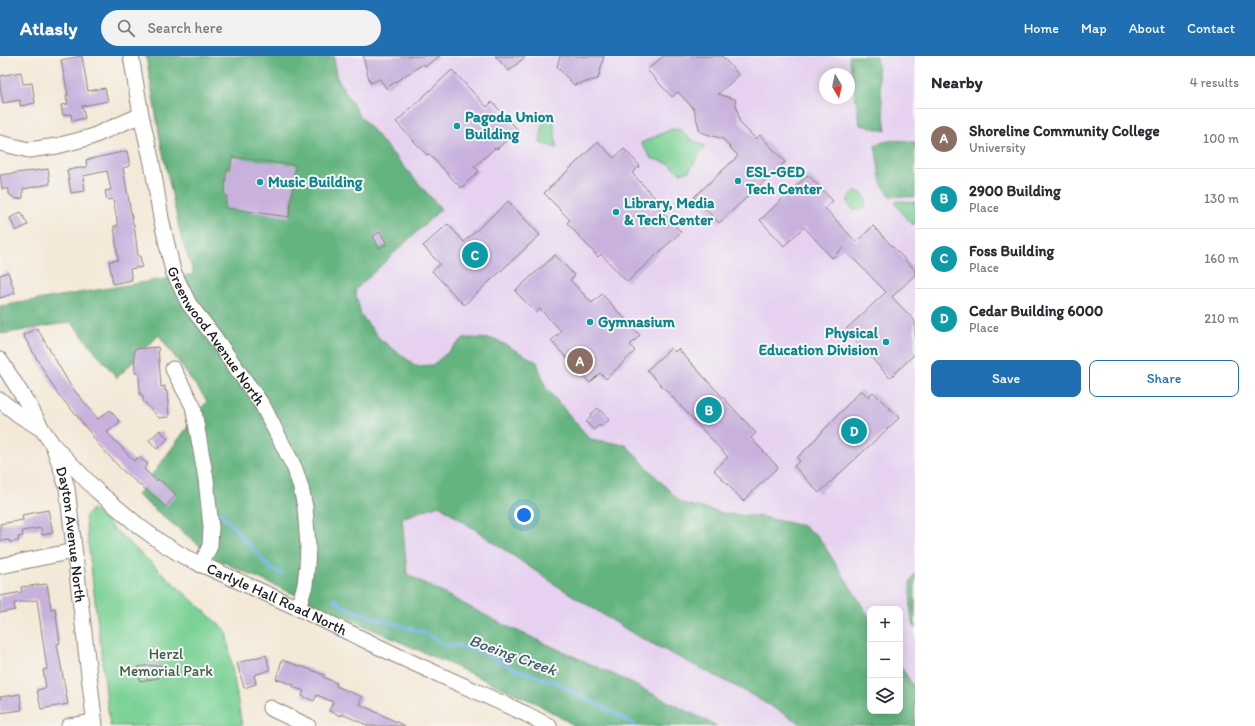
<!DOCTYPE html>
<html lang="en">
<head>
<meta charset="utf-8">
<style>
  body { margin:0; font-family:Itim,sans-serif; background:#f2f2f3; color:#2b2b33 }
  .controls { position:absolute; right:12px; bottom:12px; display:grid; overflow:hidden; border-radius:8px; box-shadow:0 2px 10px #0003 }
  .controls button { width:36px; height:36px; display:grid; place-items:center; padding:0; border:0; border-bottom:1px solid #e1e1e2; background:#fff; color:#2b2b33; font:20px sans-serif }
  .compass { position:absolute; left:819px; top:12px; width:36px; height:36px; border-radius:50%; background:#fff; box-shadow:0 2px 10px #0003; rotate:171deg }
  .you { position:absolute; left:524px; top:459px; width:14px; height:14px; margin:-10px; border:3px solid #fff; border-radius:50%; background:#1a73e8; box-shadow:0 0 0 6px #1a73e833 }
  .badge { display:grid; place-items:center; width:26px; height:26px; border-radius:50%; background:#1f6fb2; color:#fff; font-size:13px; font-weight:700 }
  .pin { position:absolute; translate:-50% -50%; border:2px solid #fff; box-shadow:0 1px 4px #0006 }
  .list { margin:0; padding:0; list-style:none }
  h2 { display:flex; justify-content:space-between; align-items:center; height:52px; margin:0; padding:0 16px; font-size:17px }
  h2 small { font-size:13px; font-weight:400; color:#7c7c81 }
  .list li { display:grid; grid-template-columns:26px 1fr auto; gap:12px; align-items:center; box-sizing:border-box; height:60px; padding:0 16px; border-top:1px solid #e1e1e2 }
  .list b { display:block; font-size:15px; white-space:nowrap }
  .list p { margin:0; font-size:13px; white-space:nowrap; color:#7c7c81 }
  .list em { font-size:13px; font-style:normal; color:#7c7c81 }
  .actions { display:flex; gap:8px; padding:12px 16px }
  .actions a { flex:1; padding:9px 0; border:1px solid #1f6fb2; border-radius:8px; text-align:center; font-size:14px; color:#1f6fb2 }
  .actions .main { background:#1f6fb2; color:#fff }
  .icon { flex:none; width:22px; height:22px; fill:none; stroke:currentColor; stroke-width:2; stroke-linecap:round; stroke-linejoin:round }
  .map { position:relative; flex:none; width:915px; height:670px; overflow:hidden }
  header { display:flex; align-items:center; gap:24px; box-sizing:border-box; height:56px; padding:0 20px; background:#1f6fb2; color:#fff }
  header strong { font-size:19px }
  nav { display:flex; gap:22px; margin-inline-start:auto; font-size:14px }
  .search { width:280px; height:36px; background:#f2f2f3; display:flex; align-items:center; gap:10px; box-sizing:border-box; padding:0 14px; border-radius:22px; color:#7c7c81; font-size:15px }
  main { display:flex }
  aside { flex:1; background:#fff }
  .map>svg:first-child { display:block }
</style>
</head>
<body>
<header>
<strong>Atlasly</strong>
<div class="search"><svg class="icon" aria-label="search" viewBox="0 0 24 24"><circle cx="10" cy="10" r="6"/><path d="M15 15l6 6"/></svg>Search here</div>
<nav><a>Home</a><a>Map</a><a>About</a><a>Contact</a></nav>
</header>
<main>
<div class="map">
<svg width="915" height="670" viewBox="0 0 915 670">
  <rect width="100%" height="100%" fill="#f6f6f2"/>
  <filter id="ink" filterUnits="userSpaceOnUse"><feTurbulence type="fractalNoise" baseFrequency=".025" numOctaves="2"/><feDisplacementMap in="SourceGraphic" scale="8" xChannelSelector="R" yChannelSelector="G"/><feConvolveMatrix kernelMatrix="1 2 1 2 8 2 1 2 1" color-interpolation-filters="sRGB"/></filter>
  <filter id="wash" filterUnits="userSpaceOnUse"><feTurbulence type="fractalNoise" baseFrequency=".012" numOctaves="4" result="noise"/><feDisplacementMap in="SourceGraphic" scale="16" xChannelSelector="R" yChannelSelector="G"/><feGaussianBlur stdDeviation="0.9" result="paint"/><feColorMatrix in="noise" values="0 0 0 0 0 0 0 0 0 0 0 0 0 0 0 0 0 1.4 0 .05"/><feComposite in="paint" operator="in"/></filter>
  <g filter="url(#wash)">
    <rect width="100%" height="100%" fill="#f4e9d8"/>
    <path fill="#e6d2f0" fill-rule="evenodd" d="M146,0H915V670H575L536,647L321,550L181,183L161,88ZM825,18H849V42H825ZM870,553H900V655H870Z"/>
    <path fill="#7bd296" stroke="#4c7759" d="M553,63L557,92L540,87L543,64Z
      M672,73L681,74L690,83L705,90L689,115L680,117L670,108L651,102L641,87Z
      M848 145a9 9 0 1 1 18 0a9 9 0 1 1-18 0Z
      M896,145L915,146V169L909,166L895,147Z
      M92,453L226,575L242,670H110L85,461Z"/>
    <path fill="#64b47f" stroke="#40684e" d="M146,0H334L336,20L359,59L441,153L355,234L361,259L380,283L416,310L433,309L464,282L495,283L537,306L546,332L590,383L626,389L681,447L727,458L763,461L803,470L818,480L870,562V655H900V609L915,633V670H805L741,633L637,580L556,529L439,449L402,462L407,518L500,567L615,619L717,670H575L536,647L216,503L137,439L207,345L159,279L117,322L71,266L2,278L0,275V250L194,218L182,185L161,88Z
      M849,0H876L886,75L860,69Z
      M895,84L915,86V141L890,140L881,127L875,89L883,86Z
      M915,518V573L911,560L910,527Z"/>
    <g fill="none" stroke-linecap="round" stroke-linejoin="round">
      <path stroke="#6db0e2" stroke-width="3.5" d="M219,455L271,513L283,518
        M334,543L345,551L378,563L423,576L445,589L459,590L483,597L517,614L555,626L574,637L616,658L636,670"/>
    </g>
    <g id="blocks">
      <path fill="#c8b1dd" d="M82,0L88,35L105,32L108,45L82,50L85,62L72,65L71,58L63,59L61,49L68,48L66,39H68L61,4Z
        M363,0H440L425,10L423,8L386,32L380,23L370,27Z
        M495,0H526L509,15Z
        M560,0H604L598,23L574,29L557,11Z
        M663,0H722L739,19L718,38L735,43L740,67L756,83L760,79L785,106L719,167L694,141L738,100L723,83L700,76L694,53L678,36L672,41L647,14Z
        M452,14L487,51L492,46L518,74L497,93L495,92L474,111L479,115L461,132L429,98L427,99L396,66Z
        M21,16L23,28L32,27L35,47L20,50V44L3,47L0,31V20Z
        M598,86L614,102L624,93L640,110L632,117L658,145L655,148L681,176L627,226L601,198L598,201L567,167L570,164L544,137Z
        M127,95L130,110L123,112L133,168H134L138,200H140L142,211L130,213L132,224L113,228L109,205L118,204L114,170H118L113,143L107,144L105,135L111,134L107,115L83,120L85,135L71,137L67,114L87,111L86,104Z
        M232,101L296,109L289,161L225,152L227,139H224L227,113L230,114Z
        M48,113L50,128L23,133V142L16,143L9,138V133H2L0,119Z
        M808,119L833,145L825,152L856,186L873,170L915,214V219L892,241L915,265V298L890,322L845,274L886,236L843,192L832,202L804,171L784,190L760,164Z
        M508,145L540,179L464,249L432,215L440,208L423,190L448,168L464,186Z
        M21,156L28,169L16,175L10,162Z
        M380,176L387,188L379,192L373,180Z
        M555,199L575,220L570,224L592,247L602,238L640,279L630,289L635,295L606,323L600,317L590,327L551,285L561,275L540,253L536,257L515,235Z
        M8,216L15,237L0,242V219Z
        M37,272L70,329L98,363L110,354L120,366L107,376L134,405L137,402H140L148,408L144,413L157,425L158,423L176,438L166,451L122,414L99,389L78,361L57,337L23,279Z
        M158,291L161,331L165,330V335H167L169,361L159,362L143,345V339H140L139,317H135L134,293Z
        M671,292L675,296L678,293L756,377L751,382L778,411L743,445L714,414L728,401L647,314Z
        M861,334L868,341L873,336L899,362L819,437L794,410L800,405L797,402L811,388Z
        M598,352L609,364L601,371L599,369L594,374L586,366L591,361L590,359Z
        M160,374L168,383L157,393L149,384Z
        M48,454L53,477L42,479L41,472L22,475L23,480L18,481L19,485L9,486V484L0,485V468L23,464L22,459Z
        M47,528L51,553L55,552L60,587L57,588L68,648L41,653L37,634L46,632L43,614L47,613L37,544L14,547L15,554L0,557V540L22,536L21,531Z
        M266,599L270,614L254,619L256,628L244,632L237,607Z
        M282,604L309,613L324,619L323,621L337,627L336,630L362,641L359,648L405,670H369L342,658V660L329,655L333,646L317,639L314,645L302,640L304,635L293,631L294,629L276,623Z
        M152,609V610L162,609L164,618H160V621L158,622L140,625L138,611Z
        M20,638L22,654L0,657V641Z"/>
    </g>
  </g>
  <g filter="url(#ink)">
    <use href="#blocks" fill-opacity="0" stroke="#88827a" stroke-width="1"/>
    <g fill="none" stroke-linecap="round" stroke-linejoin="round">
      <g stroke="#88827a" stroke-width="17">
        <g id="minor">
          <path id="s1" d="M131,0L141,59L152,107L161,162L173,215L189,248L213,279L263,350L295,413L301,432L305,451L308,490L307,510L305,529L298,552"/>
          <path d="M0,87L29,94L57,90L91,81L141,59"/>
          <path id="s2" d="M0,304L31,353L42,373L53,389L61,412L67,432L95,670"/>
          <path d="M173,313L193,350L206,423L211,471L210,490L201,509"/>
          <path d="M0,344L19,359L40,372"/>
          <path id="s3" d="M53,389L96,434L140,471L162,487L185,501L298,552L400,601L526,658L549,670"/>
          <path d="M0,510L74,495"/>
          <path d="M270,652L308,670"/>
          <path d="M69,670L94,666"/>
        </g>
      </g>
      <use href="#minor" stroke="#fff" stroke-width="15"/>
    </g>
  </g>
  <g fill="#0f9aa8" stroke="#f6f6f2" stroke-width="1.5">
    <circle cx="457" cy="70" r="4"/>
    <circle cx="738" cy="125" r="4"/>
    <circle cx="260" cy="126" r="4"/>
    <circle cx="616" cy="156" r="4"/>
    <circle cx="590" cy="266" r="4"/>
    <circle cx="886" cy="286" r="4"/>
  </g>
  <g text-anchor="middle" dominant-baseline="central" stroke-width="4" stroke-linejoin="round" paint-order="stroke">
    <g font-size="15" font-weight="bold" fill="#0d838f" stroke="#f6f6f2" text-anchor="start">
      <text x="465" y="61">Pagoda Union<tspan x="465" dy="17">Building</tspan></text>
      <text x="746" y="116">ESL-GED<tspan x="746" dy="17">Tech Center</tspan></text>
      <text x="268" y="126">Music Building</text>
      <text x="624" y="147">Library, Media<tspan x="624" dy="17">&amp; Tech Center</tspan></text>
      <text x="598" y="266">Gymnasium</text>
      <text x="878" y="277" text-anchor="end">Physical<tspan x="878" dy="17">Education Division</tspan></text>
    </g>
    <g font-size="15" fill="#1c1c1c" stroke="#f6f6f2">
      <text stroke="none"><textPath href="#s1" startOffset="297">Greenwood Avenue North</textPath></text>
      <text stroke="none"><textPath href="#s2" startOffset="192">Dayton Avenue North</textPath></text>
      <text stroke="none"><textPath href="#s3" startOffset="275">Carlyle Hall Road North</textPath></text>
    </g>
    <g font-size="15" fill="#3d5c47" stroke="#f6f6f2">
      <text x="166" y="598">Herzl<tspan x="166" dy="17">Memorial Park</tspan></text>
    </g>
    <g font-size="16" font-style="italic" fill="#3c576b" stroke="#f6f6f2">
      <text transform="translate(513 599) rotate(20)">Boeing Creek</text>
    </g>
  </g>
</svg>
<div class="controls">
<button>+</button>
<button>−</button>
<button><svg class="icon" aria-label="layers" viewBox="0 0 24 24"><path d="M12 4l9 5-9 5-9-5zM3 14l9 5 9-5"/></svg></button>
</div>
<svg class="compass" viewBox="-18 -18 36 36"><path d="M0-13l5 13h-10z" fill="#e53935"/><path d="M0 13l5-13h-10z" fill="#7c7c81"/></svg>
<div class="you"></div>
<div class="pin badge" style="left:580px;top:305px;background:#8d6e63">A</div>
<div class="pin badge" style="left:709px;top:354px;background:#0f9aa8">B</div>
<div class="pin badge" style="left:475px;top:199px;background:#0f9aa8">C</div>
<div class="pin badge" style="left:854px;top:375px;background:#0f9aa8">D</div>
</div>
<aside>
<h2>Nearby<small>4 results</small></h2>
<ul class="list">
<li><span class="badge" style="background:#8d6e63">A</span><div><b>Shoreline Community College</b><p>University</p></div><em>100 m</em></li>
<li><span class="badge" style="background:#0f9aa8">B</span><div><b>2900 Building</b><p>Place</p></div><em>130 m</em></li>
<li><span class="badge" style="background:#0f9aa8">C</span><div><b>Foss Building</b><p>Place</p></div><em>160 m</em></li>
<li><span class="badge" style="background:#0f9aa8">D</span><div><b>Cedar Building 6000</b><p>Place</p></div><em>210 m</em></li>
</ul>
<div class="actions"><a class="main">Save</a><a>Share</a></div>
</aside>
</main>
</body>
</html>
